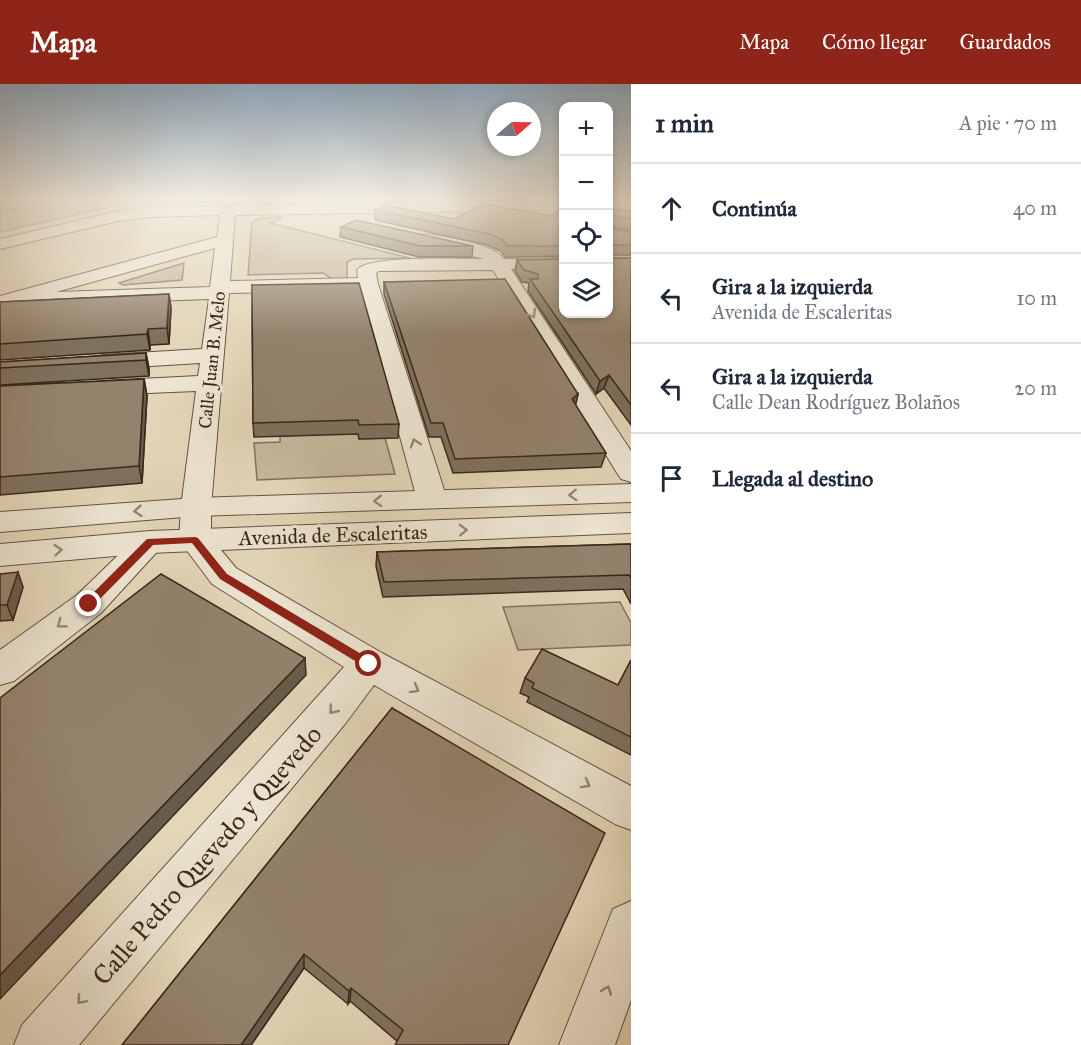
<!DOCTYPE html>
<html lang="es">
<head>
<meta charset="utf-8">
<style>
  body { margin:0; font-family:"IM FELL Great Primer",serif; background:#f6f6f7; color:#1f2937 }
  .controls { position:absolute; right:18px; top:18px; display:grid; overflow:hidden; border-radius:12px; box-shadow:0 3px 9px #0003 }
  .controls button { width:54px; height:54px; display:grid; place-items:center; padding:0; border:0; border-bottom:2px solid #e0e1e3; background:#fff; color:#1f2937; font:30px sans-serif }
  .compass { position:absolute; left:487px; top:18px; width:54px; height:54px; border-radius:50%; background:#fff; box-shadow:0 3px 9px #0003; rotate:70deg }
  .stop { position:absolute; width:18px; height:18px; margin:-14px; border:4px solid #8f2418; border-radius:50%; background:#fff }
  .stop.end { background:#8f2418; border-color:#fff; box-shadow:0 2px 6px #0008 }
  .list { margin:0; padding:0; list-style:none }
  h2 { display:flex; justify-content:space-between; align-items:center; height:78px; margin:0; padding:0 24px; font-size:26px }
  h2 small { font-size:20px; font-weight:400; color:#747a83 }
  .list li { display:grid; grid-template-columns:39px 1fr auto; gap:18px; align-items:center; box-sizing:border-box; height:90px; padding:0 24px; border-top:2px solid #e0e1e3 }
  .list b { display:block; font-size:22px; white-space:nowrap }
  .list p { margin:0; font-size:20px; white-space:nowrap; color:#747a83 }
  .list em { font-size:20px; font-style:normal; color:#747a83 }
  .icon { flex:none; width:33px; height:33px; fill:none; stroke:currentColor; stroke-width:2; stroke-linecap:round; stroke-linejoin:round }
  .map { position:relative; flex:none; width:631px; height:961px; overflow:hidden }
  header { display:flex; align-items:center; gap:36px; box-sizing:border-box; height:84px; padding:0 30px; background:#8f2418; color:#fff }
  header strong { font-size:28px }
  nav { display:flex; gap:33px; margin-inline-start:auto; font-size:21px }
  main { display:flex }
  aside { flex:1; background:#fff }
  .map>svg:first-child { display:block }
</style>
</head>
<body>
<header>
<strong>Mapa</strong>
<nav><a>Mapa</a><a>Cómo llegar</a><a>Guardados</a></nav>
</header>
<main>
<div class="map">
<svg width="631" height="961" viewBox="0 0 631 961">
  <rect width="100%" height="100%" fill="#e4d7b9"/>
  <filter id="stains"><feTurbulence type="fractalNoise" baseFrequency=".00333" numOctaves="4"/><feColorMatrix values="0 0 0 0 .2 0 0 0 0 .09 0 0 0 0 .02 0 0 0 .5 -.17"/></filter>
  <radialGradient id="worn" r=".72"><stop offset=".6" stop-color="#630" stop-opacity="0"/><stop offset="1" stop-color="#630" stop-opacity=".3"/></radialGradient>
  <path fill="#c7b99e" stroke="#81705c" stroke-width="1.5" d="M0,116H492L227,122L222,119L137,117L0,148Z
    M283,133L270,139L410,174L354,175L347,178V195H332L323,189L248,191L252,138L261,134Z
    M184,179L182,196L123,201L119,199Z
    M358,349L359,355L385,354L395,390L257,396L254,359L280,358V352Z
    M620,518L631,539V561L518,566L503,523Z"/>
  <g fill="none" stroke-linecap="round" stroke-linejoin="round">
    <g stroke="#655342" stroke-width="2">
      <path id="minor" d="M564,116V126L235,131L230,197L358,194L357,186C367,171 462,175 484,175L422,159L420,155L422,151L428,150C447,154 493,159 504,175L564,174V184L511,185L631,367V398L621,395L617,389L493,186L379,187L376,189L378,200L447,415L443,421L432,424L421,421L417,415L360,206L229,209L211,423V454L236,484L382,569L631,702V746L615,740L374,601L345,640L79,961H14L22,941L344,583L212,500L179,456L181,423L196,307L101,311L92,309L89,304L92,299L101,297L198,292L200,279L103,285L95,283L92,278L95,273L103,271L202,265L209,215L7,222L0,220V212L217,153L220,131L150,133L114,138L0,165V155L114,128L150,123ZM215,164L210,203L56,208Z
        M608,116H631V125L608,126Z
        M150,447L161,451L166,458L101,529L14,597L0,601V566L77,511L139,451Z
        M631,817V916L615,961H559L613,825Z"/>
    </g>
    <g stroke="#655342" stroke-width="2">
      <path id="tertiary" d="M631,400V418L196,432L0,448V428L196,414Z
        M631,429V449L150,469L0,482V460L150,447Z"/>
    </g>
    <path stroke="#3b271a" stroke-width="2" stroke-dasharray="2 1.5" stroke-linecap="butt" d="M0,127L17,126"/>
    <use href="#minor" fill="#ede5d2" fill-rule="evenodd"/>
    <use href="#tertiary" fill="#ede5d2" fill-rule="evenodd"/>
  </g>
  <path fill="#7e715e" stroke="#3b271a" stroke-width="1.5" d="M564,123V172L505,173L501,167L487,161L375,136V126L454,135L550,132Z
    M609,124L631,128V146L609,142V144L631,148V171H609V174H631V341L604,304L596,310L528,207L529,199L522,198L515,187L517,176L564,175V230Z
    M341,143L473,162L472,173H419L340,153Z
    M384,198L578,310L575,321L606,369L601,383L453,389L441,353H429L384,210Z
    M252,201L399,340L398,354L359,355L358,350L254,353L253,339Z
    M169,210L171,224L169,260L150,261V266L0,276V218Z
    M146,269L149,285V292L0,301V278Z
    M144,295L147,312L142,399L0,411V302Z
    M631,460V520L623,505L383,513L376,482L377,468Z
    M0,490L23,503L13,536L0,537Z
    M631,576V671L527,618L529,613L520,609L525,594L618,601Z
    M392,624L508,961L397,957L350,917L348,920L304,884L251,961H122Z"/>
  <path fill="#675c4c" stroke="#3b271a" stroke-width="1.5" d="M169,210L171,224L169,260L167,244Z
    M148,245L150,261V266L147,250Z
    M146,269L149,285V292L146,276Z
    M609,291L604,304L596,310L600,297Z
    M144,295L147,312L142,399L139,382Z
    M578,310L575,324L572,315Z
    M18,488L23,503L13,536L7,521Z
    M305,574L306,591L0,915V891Z
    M304,870V884L251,961H241Z
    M351,904L350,917L348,920L349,907Z"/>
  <path fill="#93836d" stroke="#3b271a" stroke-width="1.5" d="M482,120H486L550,132L564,123V162H507L503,156L489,150L375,126L386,121L454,135Z
    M609,124L631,128V135L609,131V144L631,148V161H609V174H631V321L609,291L600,297L530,195H538V190L524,186L517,176L564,175V230H609Z
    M356,136L473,162H420L341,143Z
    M505,195L578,310L572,315L606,369L455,375L443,339H431L384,198Z
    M359,199L399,340L359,341L358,336L253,339L252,201Z
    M169,210L167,244L148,245L147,250L0,260V218Z
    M146,269V276L0,284V278Z
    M144,295L139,382L0,393V302Z
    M631,460V494L629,491L384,498L377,468Z
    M18,488L7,521H0V490Z
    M161,490L305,574L0,891V614Z
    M542,565L618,601L631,576V653L532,604L534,599L525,594Z
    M392,624L605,749L508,961H395L403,946L351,904L349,907L304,870L241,961H122Z"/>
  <defs><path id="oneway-chevron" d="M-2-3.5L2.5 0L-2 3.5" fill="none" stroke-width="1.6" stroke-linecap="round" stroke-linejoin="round" transform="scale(1.5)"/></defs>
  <g stroke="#948676">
    <use href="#oneway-chevron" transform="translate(532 230) rotate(58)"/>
    <use href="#oneway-chevron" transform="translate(415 359) rotate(-107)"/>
    <use href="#oneway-chevron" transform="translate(573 411) rotate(178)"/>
    <use href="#oneway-chevron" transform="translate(378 417) rotate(178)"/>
    <use href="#oneway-chevron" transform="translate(138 427) rotate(175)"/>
    <use href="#oneway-chevron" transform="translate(463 446) rotate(-2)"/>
    <use href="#oneway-chevron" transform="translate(58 466) rotate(-5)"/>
    <use href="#oneway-chevron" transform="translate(61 540) rotate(143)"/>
    <use href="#oneway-chevron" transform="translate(415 605) rotate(29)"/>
    <use href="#oneway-chevron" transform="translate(333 626) rotate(129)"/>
    <use href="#oneway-chevron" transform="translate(586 700) rotate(29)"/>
    <use href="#oneway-chevron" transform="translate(607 906) rotate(-69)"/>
    <use href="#oneway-chevron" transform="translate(81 916) rotate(131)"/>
  </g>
  <linearGradient id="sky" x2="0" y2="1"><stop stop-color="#8faac0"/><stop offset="0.46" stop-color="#f3ede0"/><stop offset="1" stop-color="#f3ede0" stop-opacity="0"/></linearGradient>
  <rect width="631" height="251" fill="url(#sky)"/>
  <path fill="#8f2418" d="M195,453L198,454L227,490L373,577V583H365L220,495L192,459L153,461L92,523H85V517L147,455Z"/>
  <g text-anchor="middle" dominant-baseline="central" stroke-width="6" stroke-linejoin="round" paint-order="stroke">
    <g font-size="18" fill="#3b271a" stroke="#ede5d2">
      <text transform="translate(212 276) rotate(-84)">Calle Juan B. Melo</text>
    </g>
    <g font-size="21" fill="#3b271a" stroke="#ede5d2">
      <text transform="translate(333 451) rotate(-2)">Avenida de Escaleritas</text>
    </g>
    <g font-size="26" fill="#3b271a" stroke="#ede5d2">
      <text transform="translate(207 771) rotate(-49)">Calle Pedro Quevedo y Quevedo</text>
    </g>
  </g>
  <rect width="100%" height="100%" filter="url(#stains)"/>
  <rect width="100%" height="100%" fill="url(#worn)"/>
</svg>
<div class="controls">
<button>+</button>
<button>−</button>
<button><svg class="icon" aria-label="locate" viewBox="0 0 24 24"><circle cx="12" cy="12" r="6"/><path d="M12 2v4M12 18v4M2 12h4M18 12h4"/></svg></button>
<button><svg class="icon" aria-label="layers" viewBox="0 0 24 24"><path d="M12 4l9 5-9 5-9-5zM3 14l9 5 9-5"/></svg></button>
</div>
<svg class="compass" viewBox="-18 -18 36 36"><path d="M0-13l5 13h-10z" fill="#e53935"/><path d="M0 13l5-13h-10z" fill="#747a83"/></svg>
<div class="stop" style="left:369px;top:580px"></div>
<div class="stop end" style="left:89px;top:520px"></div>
</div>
<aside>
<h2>1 min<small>A pie · 70 m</small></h2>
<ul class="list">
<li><svg class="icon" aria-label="ahead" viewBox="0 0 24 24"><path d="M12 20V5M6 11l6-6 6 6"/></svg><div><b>Continúa</b></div><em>40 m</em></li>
<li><svg class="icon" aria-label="left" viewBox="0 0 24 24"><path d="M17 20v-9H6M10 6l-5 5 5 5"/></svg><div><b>Gira a la izquierda</b><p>Avenida de Escaleritas</p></div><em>10 m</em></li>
<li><svg class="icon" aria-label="left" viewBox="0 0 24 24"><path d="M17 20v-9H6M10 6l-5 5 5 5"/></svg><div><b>Gira a la izquierda</b><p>Calle Dean Rodríguez Bolaños</p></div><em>20 m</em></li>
<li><svg class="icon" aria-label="arrive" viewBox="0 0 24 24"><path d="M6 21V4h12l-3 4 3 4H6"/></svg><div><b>Llegada al destino</b></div></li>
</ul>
</aside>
</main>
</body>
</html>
